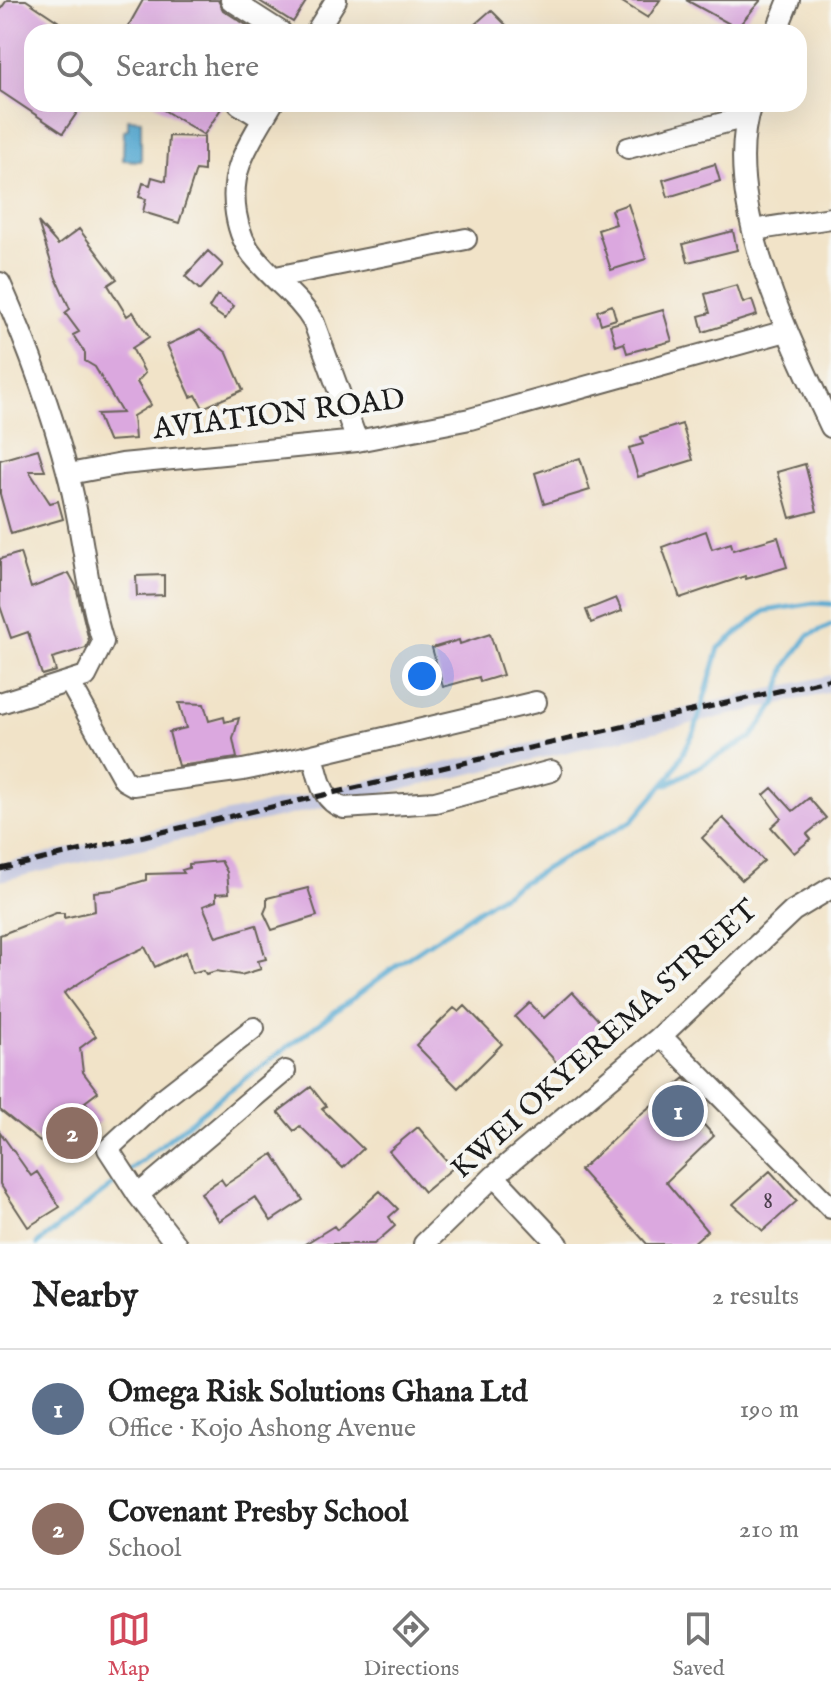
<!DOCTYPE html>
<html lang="en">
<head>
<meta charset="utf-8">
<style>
  body { margin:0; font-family:"IM FELL English",serif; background:#f2f2f2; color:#222 }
  .you { position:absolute; left:422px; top:676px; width:28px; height:28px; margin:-20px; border:6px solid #fff; border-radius:50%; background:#1a73e8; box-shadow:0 0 0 12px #1a73e833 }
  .badge { display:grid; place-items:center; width:52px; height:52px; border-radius:50%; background:#d1495b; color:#fff; font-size:26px; font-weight:700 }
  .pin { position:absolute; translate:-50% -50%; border:4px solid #fff; box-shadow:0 2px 8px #0006 }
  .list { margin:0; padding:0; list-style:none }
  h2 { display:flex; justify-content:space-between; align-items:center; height:104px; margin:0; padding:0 32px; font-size:34px }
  h2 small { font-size:26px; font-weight:400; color:#767676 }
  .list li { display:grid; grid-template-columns:52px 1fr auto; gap:24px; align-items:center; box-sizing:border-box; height:120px; padding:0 32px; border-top:2px solid #e0e0e0 }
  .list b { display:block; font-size:30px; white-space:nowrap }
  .list p { margin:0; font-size:26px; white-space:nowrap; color:#767676 }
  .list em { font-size:26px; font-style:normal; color:#767676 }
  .icon { flex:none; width:44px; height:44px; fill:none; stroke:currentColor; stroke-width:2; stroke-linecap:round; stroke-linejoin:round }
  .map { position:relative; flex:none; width:831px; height:1244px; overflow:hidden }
  .search { position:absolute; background:#fff; box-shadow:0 8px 32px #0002; left:24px; right:24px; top:24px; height:88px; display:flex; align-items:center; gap:20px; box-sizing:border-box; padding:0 28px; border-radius:24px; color:#767676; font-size:30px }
  .sheet { height:344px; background:#fff }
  nav { display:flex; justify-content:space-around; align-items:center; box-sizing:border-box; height:112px; border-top:2px solid #e0e0e0; background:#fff; font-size:22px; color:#767676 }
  nav a { display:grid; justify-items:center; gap:4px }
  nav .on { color:#d1495b }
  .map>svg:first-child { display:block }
</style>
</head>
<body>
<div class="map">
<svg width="831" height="1244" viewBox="0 0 831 1244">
  <rect width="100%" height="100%" fill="#f6f6f2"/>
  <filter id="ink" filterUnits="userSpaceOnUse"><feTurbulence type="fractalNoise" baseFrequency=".0125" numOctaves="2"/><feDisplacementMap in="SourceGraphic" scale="16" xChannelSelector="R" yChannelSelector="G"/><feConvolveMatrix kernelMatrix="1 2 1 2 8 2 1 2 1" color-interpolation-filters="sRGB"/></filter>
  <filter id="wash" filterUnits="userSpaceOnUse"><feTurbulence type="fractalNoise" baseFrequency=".006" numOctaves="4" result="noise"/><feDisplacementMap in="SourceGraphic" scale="32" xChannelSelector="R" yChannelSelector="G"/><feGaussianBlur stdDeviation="1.8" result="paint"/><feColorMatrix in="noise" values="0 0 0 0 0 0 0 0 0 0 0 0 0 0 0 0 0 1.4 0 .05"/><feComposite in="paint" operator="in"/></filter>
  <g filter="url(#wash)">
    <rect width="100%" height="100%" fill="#f1e3c8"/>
    <path fill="#bfc2dd" d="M831,675V692L0,881V864Z"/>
    <path fill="#55a9d1" stroke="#386276" stroke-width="2" d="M128,119L141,120V161L123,160L124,130L128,129Z"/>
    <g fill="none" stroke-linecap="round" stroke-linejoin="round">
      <path stroke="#55a9d1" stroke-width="5" d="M666,785L752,737L775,704L786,666L808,636L831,625
        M129,1171L227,1092L400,963L494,900L563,858L632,821L672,774L695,730L719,648L765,611L814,603L831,604
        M37,1244L121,1178"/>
    </g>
    <g id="blocks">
      <path fill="#dba8df" d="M7,0H26L74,32H32V104H83L63,133L0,91V10Z
        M143,0H218L223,10L254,30L125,32Z
        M258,0H307L293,22Z
        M619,0H660L648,18Z
        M686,0H761L737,28Z
        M491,10L513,32H466Z
        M154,104H224L204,135Z
        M169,136L204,137V171L196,170L179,223L143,212L146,199L139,197L143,183L150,185L152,177L166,181Z
        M715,164L720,181L668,197L663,180Z
        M628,204L646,259L611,270L598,230L616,224L611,210Z
        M38,222L58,245L79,229L117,279L108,285L127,316L133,312L149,337L132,348L145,373L137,382L151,405L133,416L135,439L108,441L97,414L122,413L95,367L85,361V353L73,335L79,332L65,313L70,309L56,278Z
        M733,231L737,250L688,262L683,244Z
        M208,251L223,265L200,290L185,276Z
        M737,285L743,303L752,300L757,315L703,332L699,316L710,313L705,294Z
        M217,295L234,306L225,319L209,308Z
        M612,305L616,319L601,324L597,311Z
        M663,310L672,341L627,353L624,343L616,346L610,325Z
        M200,330L227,353L243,390L203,408L196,395L191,397L167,345Z
        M682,424L693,460L638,477L629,448L643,444L641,437Z
        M38,449L45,471H29L50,503L58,501L63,519L11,534L0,494V460Z
        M580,458L590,490L544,504L535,473Z
        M805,464L817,511L790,518L777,472Z
        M706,531L712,549L731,543L733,550L778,537L787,567L746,579L745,576L680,598L662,547Z
        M20,553L31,588L69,573L76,586L89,641L86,648L52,658L56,671L42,675L28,632L11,638L0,606V559Z
        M164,575V595L137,596L136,576Z
        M616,598L622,611L591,623L586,610Z
        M490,634L503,675L480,682L479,677L443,687L432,648L459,640L460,644Z
        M179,703L204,704L209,721L224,717L225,722L239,718L233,739L237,758L178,766L169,732L186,728Z
        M772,788L793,811L809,798L826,818L807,834L811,839L794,853L771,827L781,818L764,795Z
        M723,818L764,861L742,880L702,838Z
        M221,861L227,872L229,893L216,894V901L203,906L216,937L256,925L266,959L258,961L261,969L241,975L216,971L206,974L203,970L192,973L186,952L155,967L145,947L107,965L64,993L96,1036L80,1048L83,1072L98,1092L85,1102L100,1122L61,1151L49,1135L40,1142L0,1110V935L56,913H64V918L95,911L94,892L112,890L146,880V874L184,873L182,870L189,868V864Z
        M308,888L317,916L272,930L264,913L267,906V898Z
        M572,992L603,1025L559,1065L515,1017L530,1003L544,1018Z
        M465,1006L502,1044L458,1088L416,1045L454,1008L459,1012Z
        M685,1078L708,1106L696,1116L714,1136L666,1182L707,1231L692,1244H647L580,1170L636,1118Z
        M311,1087L326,1106L322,1109L363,1149L343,1168L300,1126L294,1131L278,1112Z
        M418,1127L453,1168L424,1192L389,1151Z
        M0,1132L31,1176L37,1172L60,1207L28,1227L0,1184Z
        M273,1154L303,1200L271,1221L255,1197L219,1221L201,1193L221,1179L225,1185Z
        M770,1171L797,1201L763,1231L733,1204Z
        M380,1191L398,1209L389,1217L395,1226L374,1244H305L334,1226L337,1230Z"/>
    </g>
  </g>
  <g filter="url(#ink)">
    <use href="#blocks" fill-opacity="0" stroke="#676258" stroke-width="2"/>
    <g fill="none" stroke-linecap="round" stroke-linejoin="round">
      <g stroke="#676258" stroke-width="24">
        <path id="minor" d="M231,0L281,32
          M316,32L336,0
          M776,32L789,0
          M239,104L263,119
          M272,104C261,123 247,144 240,164C229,193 235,236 256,259C275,282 299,297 314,323L357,441
          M751,104C719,200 791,341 831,427
          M628,148L746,117
          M753,230L831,218
          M276,277L466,239
          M0,283C27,344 51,409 68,474C83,529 86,588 103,642L86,676L0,703
          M69,474L122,464L357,441L470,419L786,331
          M70,683L124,780L133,785L243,770L287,761L536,702
          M313,755C319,777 321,801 344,808L435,802L551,771
          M661,1036L831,1208
          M494,1176L558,1244
          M138,1195L285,1071
          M176,1244L138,1195L108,1149L160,1101L254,1028
          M424,1244L494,1176L661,1036L793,911L831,888"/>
      </g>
      <use href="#minor" stroke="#fff" stroke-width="20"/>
      <path stroke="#1c1c1c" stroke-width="5" stroke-dasharray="12 6" stroke-linecap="butt" d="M0,869L831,679"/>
    </g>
  </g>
  <g text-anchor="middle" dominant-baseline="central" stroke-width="8" stroke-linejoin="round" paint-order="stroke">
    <g font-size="26" fill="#4c3f4d">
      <text x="768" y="1200">8</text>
    </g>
    <g font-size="30" fill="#1c1c1c" stroke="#f6f6f2">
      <text transform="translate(279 415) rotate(-7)">AVIATION ROAD</text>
      <text transform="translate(605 1040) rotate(-42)">KWEI OKYEREMA STREET</text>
    </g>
  </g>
</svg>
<div class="you"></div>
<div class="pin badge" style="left:678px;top:1111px;background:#5c6f8a">1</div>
<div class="pin badge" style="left:72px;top:1133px;background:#8d6e63">2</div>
<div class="search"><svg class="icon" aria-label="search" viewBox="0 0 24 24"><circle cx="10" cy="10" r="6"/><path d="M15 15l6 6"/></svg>Search here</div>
</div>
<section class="sheet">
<h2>Nearby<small>2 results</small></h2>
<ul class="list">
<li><span class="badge" style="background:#5c6f8a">1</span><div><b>Omega Risk Solutions Ghana Ltd</b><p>Office · Kojo Ashong Avenue</p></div><em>190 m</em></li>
<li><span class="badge" style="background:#8d6e63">2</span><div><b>Covenant Presby School</b><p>School</p></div><em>210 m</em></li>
</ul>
</section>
<nav>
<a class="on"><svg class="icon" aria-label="map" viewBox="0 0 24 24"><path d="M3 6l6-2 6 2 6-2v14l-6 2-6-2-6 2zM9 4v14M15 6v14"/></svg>Map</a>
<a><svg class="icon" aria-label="directions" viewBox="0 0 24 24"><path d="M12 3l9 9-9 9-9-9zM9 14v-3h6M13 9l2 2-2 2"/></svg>Directions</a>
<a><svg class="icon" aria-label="saved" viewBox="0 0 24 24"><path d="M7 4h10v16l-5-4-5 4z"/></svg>Saved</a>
</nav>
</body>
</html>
